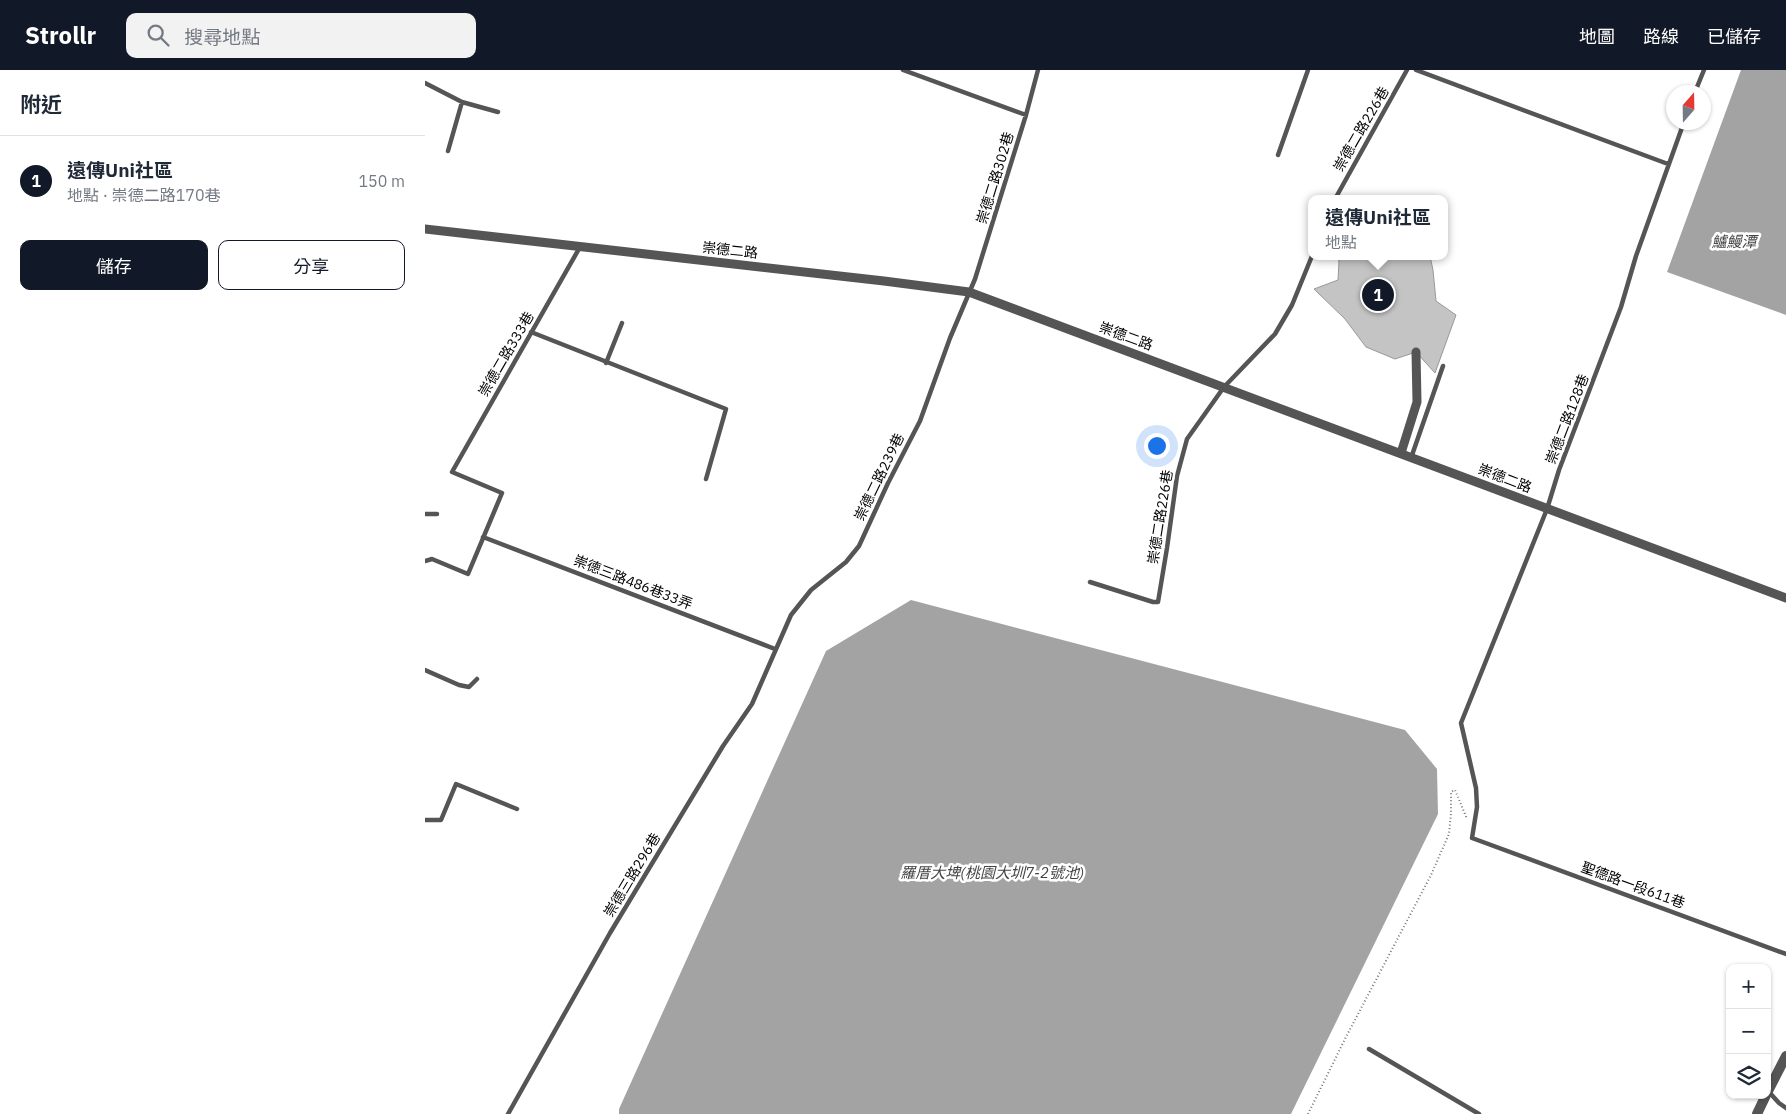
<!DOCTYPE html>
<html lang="zh-TW">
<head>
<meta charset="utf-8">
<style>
  body { margin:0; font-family:"IBM Plex Sans","Noto Sans TC",sans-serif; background:#f2f2f3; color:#1f2937 }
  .controls { position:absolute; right:15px; bottom:15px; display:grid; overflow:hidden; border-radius:10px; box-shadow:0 1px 4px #0004 }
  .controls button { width:45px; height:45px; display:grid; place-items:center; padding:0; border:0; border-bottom:1px solid #e0e1e3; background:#fff; color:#1f2937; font:25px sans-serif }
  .compass { position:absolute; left:1241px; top:15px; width:45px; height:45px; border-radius:50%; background:#fff; box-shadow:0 1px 4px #0004; rotate:20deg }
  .you { position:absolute; left:731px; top:375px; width:18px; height:18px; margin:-12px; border:4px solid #fff; border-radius:50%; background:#1a73e8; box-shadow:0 0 0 8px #1a73e833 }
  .badge { display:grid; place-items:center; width:32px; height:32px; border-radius:50%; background:#111827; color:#fff; font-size:16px; font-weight:700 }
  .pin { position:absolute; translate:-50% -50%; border:2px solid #fff; box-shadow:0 1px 5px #0006 }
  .popup { position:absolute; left:883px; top:125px; width:140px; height:65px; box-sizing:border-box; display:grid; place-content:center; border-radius:10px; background:#fff; filter:drop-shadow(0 1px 4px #0005); font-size:16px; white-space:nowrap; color:#747a83 }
  .popup b { font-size:19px; color:#1f2937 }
  .popup::after { content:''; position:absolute; left:50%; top:100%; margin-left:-10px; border:10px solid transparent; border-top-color:#fff }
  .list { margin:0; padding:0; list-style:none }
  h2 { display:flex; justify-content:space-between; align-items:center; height:65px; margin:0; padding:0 20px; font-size:21px }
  h2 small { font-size:16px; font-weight:400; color:#747a83 }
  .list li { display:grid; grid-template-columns:32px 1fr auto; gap:15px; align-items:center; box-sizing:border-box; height:90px; padding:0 20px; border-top:1px solid #e0e1e3 }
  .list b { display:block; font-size:19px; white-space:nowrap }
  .list p { margin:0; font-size:16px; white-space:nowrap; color:#747a83 }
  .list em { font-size:16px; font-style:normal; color:#747a83 }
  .actions { display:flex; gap:10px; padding:15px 20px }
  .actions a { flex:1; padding:11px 0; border:1px solid #111827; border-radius:10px; text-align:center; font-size:18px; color:#111827 }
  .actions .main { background:#111827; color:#fff }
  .icon { flex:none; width:28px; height:28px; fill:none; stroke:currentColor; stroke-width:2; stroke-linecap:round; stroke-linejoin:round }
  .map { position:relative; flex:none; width:1361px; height:1044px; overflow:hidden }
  header { display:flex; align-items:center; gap:30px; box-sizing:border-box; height:70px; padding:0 25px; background:#111827; color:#fff }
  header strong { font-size:24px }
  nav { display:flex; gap:28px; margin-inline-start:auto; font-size:18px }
  .search { width:350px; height:45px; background:#f2f2f3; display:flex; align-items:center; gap:12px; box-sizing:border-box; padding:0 18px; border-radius:10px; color:#747a83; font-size:19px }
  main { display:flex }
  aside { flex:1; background:#fff }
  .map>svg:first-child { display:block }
</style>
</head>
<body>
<header>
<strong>Strollr</strong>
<div class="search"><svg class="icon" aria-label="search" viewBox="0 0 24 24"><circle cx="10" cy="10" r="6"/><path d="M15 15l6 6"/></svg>搜尋地點</div>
<nav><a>地圖</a><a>路線</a><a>已儲存</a></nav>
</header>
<main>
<aside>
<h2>附近<small></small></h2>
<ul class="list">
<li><span class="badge">1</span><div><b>遠傳Uni社區</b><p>地點 · 崇德二路170巷</p></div><em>150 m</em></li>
</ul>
<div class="actions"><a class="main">儲存</a><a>分享</a></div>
</aside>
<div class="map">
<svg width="1361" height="1044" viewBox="0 0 1361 1044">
  <rect width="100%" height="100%" fill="#fff"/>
  <path fill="#a3a3a3" d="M1316,0H1361V245L1242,202Z
    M486,530L980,660L1012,699L1013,744L866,1044H194V1039L401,581Z"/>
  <path fill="#c4c4c4" stroke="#999" d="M910,186H1005L1008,200L1011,231L1031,245L1010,303L991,282L970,289L941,277L920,249L889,219L913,210L914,191Z"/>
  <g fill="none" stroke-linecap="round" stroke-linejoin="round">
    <path stroke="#777" stroke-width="2" stroke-dasharray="1 2.5" stroke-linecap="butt" d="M883,1044L921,967L1006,805L1024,764L1026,743V722L1030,720L1042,749"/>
    <path stroke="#555" stroke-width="4.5" d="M478,0L601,45
      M991,0L1243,94
      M0,13L37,32L73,42
      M1270,22L1279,0
      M1259,52L1211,186L1196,237L1134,400L1122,439L1036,653L1051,718L1052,737L1047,768L1361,884
      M23,81L37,32
      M853,85L883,0
      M910,129L982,0
      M106,262L301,339L281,409
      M181,293L197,253
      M986,388L1018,296
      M0,444H12
      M58,467L350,579
      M0,491L7,489L43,504L77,423L27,402L155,177
      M665,512L728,532H733L742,478L752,406L762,369L799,317L850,264L867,235L887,186
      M0,600L34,615L44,617L52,609
      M0,750H16L31,714L92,739
      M944,979L1054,1044
      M1344,1022L1354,1033L1361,1038
      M83,1044L185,863L298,676L327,634L366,545L386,520L421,492L434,476L463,413L495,351L525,268L550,209L601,45L613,0"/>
    <path stroke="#555" stroke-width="9" d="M0,159L459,211L544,222L1361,528
      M976,383L992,332L991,282"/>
    <path stroke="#555" stroke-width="10" d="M1342,1023L1361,986
      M1332,1044L1341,1025"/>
  </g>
  <g text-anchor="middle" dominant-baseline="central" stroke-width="5" stroke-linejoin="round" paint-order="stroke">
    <g font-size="14" fill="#000" stroke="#fff">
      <text transform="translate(936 59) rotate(-60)">崇德二路226巷</text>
      <text transform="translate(570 108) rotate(-73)">崇德二路302巷</text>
      <text transform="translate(305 180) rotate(6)">崇德二路</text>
      <text transform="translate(701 266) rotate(20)">崇德二路</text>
      <text transform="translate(81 284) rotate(-60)">崇德二路333巷</text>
      <text transform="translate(1142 349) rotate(-69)">崇德二路128巷</text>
      <text transform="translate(454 407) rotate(-64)">崇德二路239巷</text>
      <text transform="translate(1080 408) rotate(21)">崇德二路</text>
      <text transform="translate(735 447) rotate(-81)">崇德二路226巷</text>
      <text transform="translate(208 512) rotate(21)">崇德三路486巷33弄</text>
      <text transform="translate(207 805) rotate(-59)">崇德三路296巷</text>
      <text transform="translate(1208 815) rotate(20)">聖德路一段611巷</text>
    </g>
    <g font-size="15" font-style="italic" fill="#444" stroke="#fff">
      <text x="1309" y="171">鱸鰻潭</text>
      <text x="567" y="802">羅厝大埤(桃園大圳7-2號池)</text>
    </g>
  </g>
</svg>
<div class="controls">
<button>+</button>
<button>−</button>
<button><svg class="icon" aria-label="layers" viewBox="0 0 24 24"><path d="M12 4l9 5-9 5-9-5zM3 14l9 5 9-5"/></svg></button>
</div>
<svg class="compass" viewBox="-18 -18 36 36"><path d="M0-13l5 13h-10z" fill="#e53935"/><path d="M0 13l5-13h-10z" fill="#747a83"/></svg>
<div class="you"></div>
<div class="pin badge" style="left:953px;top:225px">1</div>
<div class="popup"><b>遠傳Uni社區</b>地點</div>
</div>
</main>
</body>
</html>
